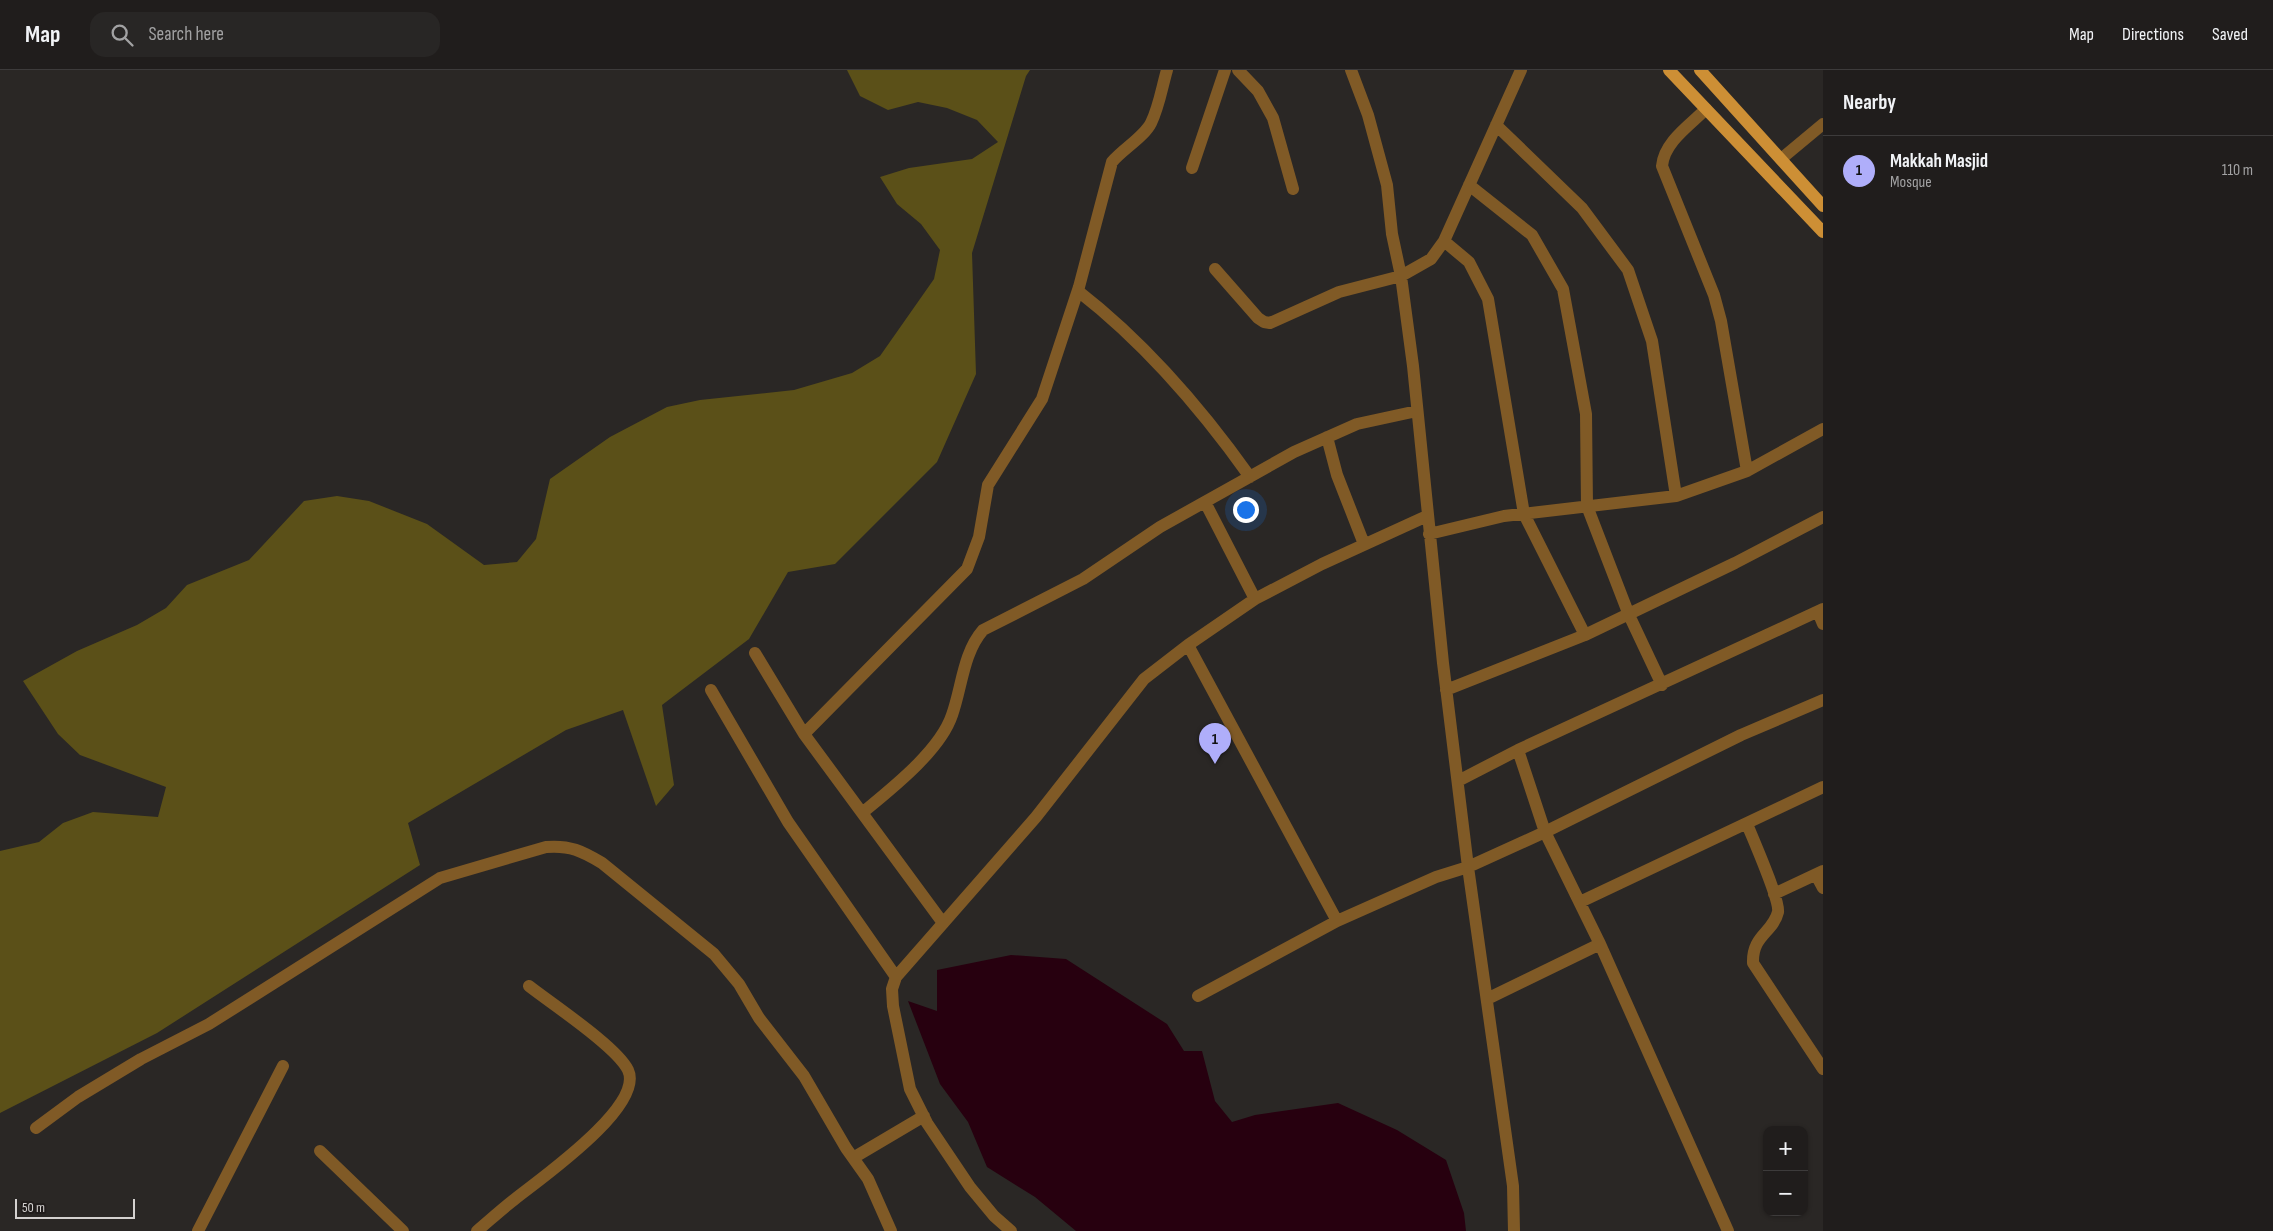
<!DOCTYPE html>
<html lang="en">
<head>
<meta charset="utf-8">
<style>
  body { margin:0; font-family:"Sofia Sans Condensed",sans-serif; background:#282625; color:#f1f3f6 }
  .controls { position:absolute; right:15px; bottom:15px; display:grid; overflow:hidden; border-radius:10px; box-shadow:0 1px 4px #0004 }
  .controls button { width:45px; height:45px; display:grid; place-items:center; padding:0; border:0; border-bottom:1px solid #3d3b3b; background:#201d1c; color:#f1f3f6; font:25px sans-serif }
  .scale { position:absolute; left:15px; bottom:12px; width:120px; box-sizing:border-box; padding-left:5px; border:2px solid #d4d1d0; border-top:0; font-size:14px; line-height:18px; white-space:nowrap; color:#d4d1d0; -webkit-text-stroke:4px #211d1c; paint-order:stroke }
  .you { position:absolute; left:1245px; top:439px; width:18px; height:18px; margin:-12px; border:4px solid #fff; border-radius:50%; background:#1a73e8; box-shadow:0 0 0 8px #1a73e833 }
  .badge { display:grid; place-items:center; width:32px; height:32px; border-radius:50%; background:#afaefa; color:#111; font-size:16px; font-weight:700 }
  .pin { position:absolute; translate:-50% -41px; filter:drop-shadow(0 1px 2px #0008) }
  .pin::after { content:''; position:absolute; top:26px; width:18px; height:15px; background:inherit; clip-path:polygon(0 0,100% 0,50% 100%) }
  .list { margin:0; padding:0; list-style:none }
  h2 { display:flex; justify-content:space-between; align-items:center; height:65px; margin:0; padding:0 20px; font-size:21px }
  h2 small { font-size:16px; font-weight:400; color:#a2a2a3 }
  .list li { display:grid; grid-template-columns:32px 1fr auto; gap:15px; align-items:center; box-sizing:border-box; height:70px; padding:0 20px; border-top:1px solid #3d3b3b }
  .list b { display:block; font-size:19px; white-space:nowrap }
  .list p { margin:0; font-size:16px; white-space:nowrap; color:#a2a2a3 }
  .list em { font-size:16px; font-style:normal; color:#a2a2a3 }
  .icon { flex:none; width:28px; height:28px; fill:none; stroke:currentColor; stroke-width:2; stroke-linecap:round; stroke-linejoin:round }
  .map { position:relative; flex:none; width:1823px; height:1161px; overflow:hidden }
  header { display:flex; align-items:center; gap:30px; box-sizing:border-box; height:70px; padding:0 25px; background:#201d1c; border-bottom:1px solid #3d3b3b }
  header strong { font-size:24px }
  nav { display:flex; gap:28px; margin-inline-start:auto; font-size:18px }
  .search { width:350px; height:45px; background:#282625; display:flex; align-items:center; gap:12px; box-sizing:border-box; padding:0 18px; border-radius:15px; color:#a2a2a3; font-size:19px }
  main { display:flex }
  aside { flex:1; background:#201d1c }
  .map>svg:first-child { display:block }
</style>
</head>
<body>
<header>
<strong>Map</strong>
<div class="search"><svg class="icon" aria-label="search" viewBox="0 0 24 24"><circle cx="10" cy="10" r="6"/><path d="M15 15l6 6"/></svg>Search here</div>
<nav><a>Map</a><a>Directions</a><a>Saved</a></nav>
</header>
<main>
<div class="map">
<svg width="1823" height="1161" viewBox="0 0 1823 1161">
  <rect width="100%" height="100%" fill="#2a2725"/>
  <path fill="#5b5018" d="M847,0H1030L1026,6L972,183L976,304L937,392L835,494L788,502L749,569L662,635L674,715L656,736L623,640L566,660L408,753L420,795L157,963L0,1043V781L39,772L63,753L93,742L158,747L166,717L80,685L58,664L23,611L77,581L137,555L166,538L187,515L249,490L304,431L337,426L369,431L427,454L484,495L517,492L536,469L550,409L610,367L667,337L700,330L794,320L852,303L880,286L934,209L940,180L921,154L897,134L880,107L909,98L972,89L998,72L977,50L947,38L918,32L888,40L860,26Z"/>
  <path fill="#27000f" d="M1011,885L1066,889L1167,954L1184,981H1202L1215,1031L1232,1052L1255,1045L1338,1033L1397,1060L1446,1090L1464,1143L1466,1161H1076L1035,1127L987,1097L968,1052L940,1014L908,931L937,941V900Z"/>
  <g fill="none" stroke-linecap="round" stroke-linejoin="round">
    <path stroke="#805a26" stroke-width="12" d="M1238,0L1258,21L1273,48L1293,119
      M1351,0L1368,45L1387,115L1392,164L1401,206L1413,296L1443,593L1468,797L1513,1116L1514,1161
      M1706,39C1690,55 1664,72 1662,96L1714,225L1721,251L1747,401
      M1781,89L1823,54
      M1192,98L1225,0
      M1469,115L1532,165L1563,219L1586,344L1587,436L1629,545L1662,615
      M1444,171L1469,192L1488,229L1524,444L1585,565L1446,620
      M1215,199L1258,248L1264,252L1270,253L1339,222L1401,206L1431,189L1444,171L1521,0
      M1078,221C1145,273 1201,338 1250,407
      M1327,367L1337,405L1364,474
      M1676,426L1747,401L1823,359
      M1205,432L1255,529
      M1429,464L1504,446L1676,426L1652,271L1628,200L1582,138L1496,55
      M1818,542L1823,554
      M1585,565L1735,493L1823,447
      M1188,575L1337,851L1436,807L1468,797L1545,762L1741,665L1823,630
      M755,583L804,664
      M711,620L788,752L896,907
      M1518,680L1545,762L1600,874L1728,1161
      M1458,711L1518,680L1823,539
      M862,743C891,719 940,681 952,645C962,617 963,583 983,560L1083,509L1160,457L1294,382L1357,354L1417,341
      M1747,754C1753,769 1780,830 1778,842C1773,863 1752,865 1753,893L1823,999
      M1816,805L1823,818
      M1774,824L1823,801
      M1580,832L1823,717
      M943,853L804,664L967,499L979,467L988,415L1042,329L1079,217L1112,92C1123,79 1144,67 1151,53C1159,37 1162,17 1167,0
      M1198,926L1337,851
      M1487,929L1600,874
      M36,1058L78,1027L141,989L209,954L440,808L546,777C570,775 582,781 602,793L714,884L739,914L759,948L804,1006L846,1078L868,1109L891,1161
      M320,1081L403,1161
      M853,1088L924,1046
      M198,1161L283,996
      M477,1161C490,1150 502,1139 515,1129C540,1109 645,1036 628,1000C617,977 552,934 529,916
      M1011,1161L994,1146L970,1117L927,1053L910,1019L893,936L892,919L896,907L1036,747L1144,609L1188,575L1255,529L1322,494L1427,446"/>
    <path stroke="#cd8f35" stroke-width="12" d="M1669,0L1823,162
      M1700,0L1823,136"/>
  </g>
</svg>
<div class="controls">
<button>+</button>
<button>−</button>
</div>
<div class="scale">50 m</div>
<div class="you"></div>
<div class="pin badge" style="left:1215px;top:694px">1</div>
</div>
<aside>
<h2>Nearby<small></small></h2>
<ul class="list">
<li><span class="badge">1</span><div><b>Makkah Masjid</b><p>Mosque</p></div><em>110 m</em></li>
</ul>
</aside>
</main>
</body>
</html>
